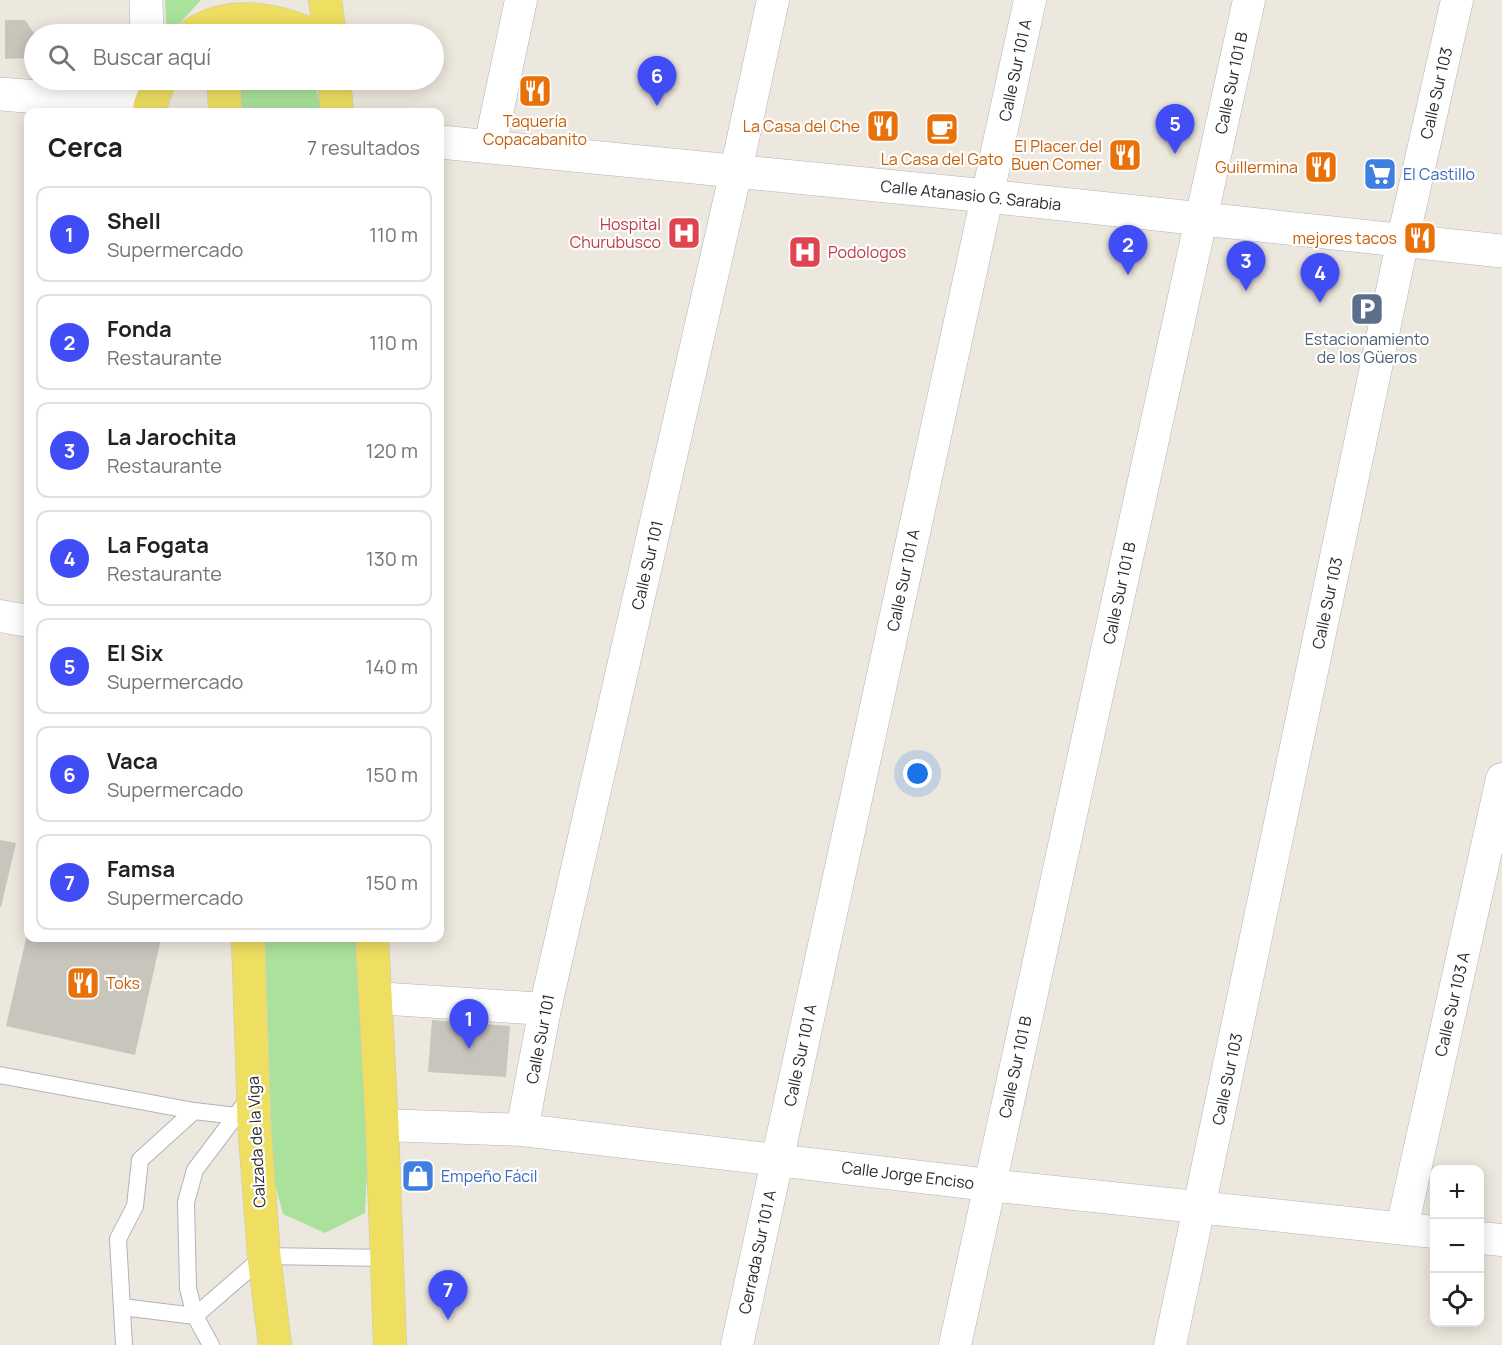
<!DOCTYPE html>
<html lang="es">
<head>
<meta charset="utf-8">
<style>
  body { margin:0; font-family:Manrope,sans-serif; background:#f2f2f2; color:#202124 }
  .controls { position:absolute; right:18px; bottom:18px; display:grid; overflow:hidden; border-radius:12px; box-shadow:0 3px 15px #0003 }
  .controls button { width:54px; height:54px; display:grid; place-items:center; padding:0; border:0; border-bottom:2px solid #e0e0e0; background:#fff; color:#202124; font:30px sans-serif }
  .you { position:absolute; left:918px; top:774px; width:21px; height:21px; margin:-15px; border:4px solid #fff; border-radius:50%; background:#1a73e8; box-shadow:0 0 0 9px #1a73e833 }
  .badge { display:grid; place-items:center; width:39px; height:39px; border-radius:50%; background:#404df7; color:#fff; font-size:20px; font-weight:700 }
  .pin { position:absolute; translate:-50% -50px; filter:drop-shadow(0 2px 3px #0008) }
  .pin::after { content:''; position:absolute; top:32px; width:21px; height:18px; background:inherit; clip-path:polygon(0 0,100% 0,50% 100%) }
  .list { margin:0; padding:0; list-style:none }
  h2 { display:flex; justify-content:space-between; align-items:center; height:78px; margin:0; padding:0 24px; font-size:26px }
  h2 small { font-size:20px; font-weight:400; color:#757577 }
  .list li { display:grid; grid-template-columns:39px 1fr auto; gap:18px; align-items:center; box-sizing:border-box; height:96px; margin:0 12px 12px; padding:0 12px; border:2px solid #e0e0e0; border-radius:12px }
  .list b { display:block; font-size:22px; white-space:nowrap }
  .list p { margin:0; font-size:20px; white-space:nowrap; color:#757577 }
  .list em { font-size:20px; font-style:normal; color:#757577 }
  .icon { flex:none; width:33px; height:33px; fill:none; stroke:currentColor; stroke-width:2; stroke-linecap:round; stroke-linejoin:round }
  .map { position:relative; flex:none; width:1502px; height:1345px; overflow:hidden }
  .search { position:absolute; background:#fff; box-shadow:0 3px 15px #0003; left:24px; top:24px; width:420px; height:66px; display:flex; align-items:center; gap:15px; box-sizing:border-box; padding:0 21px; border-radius:33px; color:#757577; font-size:22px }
  .panel { position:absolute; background:#fff; box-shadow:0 3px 15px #0003; left:24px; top:108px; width:420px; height:834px; border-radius:12px }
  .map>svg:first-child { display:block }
</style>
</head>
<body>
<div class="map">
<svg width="1502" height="1345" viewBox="0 0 1502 1345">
  <rect width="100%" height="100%" fill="#ede8de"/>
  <path fill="#abe29b" d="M165,0H201L170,34H167Z
    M236,80H314L322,112H237Z
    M265,938H362L367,1173L365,1213L325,1233L283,1214L273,1177Z"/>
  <path fill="#c8c5bd" d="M5,20H25L34,33V58L5,59Z
    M0,840L16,843L1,907H0Z
    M28,930V938L161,939L135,1055L6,1026Z
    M432,1020L510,1026L506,1077L428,1072Z"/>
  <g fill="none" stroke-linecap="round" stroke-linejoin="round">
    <g stroke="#b1b2be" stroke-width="18">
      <path id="service" d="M0,1075L194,1111L237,1116
        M122,1307L195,1316L264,1256L386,1258
        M124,1345L118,1239L135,1206L140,1160L194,1111
        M211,1345L195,1316L188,1288L186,1202L195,1170L250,1097"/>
    </g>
    <g stroke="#b1b2be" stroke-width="33">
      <path id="minor" d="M490,146L521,0
        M0,616L28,621
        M375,998L545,1009
        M382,1125L522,1130L989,1185L1434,1232
        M522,1130L545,1009L736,171L773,0
        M1402,1228L1502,779
        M1480,1238L1502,1240
        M737,1345L1030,0
        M955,1345L1249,0
        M1170,1345L1403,239L1457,0"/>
    </g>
    <g stroke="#b1b2be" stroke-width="34">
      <path id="tertiary" d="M146,0L147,34
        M0,94L150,106L149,80
        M440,142L987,196L1502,251"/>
    </g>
    <g stroke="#c8c8c8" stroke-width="34">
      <path id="primary" d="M325,0L330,34
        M194,34C228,11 274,18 309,34
        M224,80L225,112
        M334,80L337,112
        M150,106L160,80
        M248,938L254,1122L264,1256L275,1345
        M372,938L382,1125L390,1345"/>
    </g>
    <use href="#service" stroke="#fff" stroke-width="16"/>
    <use href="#minor" stroke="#fff" stroke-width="32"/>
    <use href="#tertiary" stroke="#fff" stroke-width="33"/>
    <use href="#primary" stroke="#eede61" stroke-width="33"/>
  </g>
  <defs>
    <g id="restaurant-square" transform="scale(1.725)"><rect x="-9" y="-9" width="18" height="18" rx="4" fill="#e8710a" stroke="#fff"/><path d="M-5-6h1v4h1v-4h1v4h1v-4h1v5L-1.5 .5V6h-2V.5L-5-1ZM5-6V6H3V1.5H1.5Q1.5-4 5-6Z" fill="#fff"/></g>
    <g id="cafe-square" transform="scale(1.725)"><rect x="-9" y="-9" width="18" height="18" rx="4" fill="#e8710a" stroke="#fff"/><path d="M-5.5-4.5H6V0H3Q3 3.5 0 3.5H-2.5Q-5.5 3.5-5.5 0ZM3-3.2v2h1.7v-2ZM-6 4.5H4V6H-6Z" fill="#fff"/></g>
    <g id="supermarket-square" transform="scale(1.725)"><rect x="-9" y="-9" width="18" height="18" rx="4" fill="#3f7fe0" stroke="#fff"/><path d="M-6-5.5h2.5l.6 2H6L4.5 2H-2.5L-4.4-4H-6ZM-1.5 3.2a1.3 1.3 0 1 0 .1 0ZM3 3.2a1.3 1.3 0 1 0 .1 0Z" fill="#fff"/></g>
    <g id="hospital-square" transform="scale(1.725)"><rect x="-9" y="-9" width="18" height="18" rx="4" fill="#e0444e" stroke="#fff"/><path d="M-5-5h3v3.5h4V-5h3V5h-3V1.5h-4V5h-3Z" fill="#fff"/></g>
    <g id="parking-square" transform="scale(1.725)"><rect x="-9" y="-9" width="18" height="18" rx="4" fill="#5c6f8a" stroke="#fff"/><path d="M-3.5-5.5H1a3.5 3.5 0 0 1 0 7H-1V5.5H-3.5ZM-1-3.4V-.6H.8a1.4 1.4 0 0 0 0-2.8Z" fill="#fff"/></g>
    <g id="shop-square" transform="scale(1.725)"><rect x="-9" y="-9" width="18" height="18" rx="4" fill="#3f7fe0" stroke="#fff"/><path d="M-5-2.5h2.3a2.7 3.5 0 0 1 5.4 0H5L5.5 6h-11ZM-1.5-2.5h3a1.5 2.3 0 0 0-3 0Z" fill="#fff"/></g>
  </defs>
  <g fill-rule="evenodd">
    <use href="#restaurant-square" x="535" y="91"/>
    <use href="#restaurant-square" x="883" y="126"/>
    <use href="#cafe-square" x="942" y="129"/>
    <use href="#restaurant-square" x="1125" y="155"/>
    <use href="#restaurant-square" x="1321" y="167"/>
    <use href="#supermarket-square" x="1380" y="174"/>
    <use href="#hospital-square" x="684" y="233"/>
    <use href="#restaurant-square" x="1420" y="238"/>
    <use href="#hospital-square" x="805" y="252"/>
    <use href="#parking-square" x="1367" y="309"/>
    <use href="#restaurant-square" x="83" y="983"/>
    <use href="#shop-square" x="418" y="1176"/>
  </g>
  <g text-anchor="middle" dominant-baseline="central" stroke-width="4.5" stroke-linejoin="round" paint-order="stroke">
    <g font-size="16" fill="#2b2b2b" stroke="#fff">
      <text transform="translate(1015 70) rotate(-78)">Calle Sur 101 A</text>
      <text transform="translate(1231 83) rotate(-78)">Calle Sur 101 B</text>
      <text transform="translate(1436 93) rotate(-77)">Calle Sur 103</text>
      <text transform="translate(971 195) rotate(6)">Calle Atanasio G. Sarabia</text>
      <text transform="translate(647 565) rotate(-77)">Calle Sur 101</text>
      <text transform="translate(903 580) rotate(-78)">Calle Sur 101 A</text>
      <text transform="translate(1119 593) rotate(-78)">Calle Sur 101 B</text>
      <text transform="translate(1327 603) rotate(-78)">Calle Sur 103</text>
      <text transform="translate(1452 1004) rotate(-77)">Calle Sur 103 A</text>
      <text transform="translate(540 1039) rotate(-79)">Calle Sur 101</text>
      <text transform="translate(800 1055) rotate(-78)">Calle Sur 101 A</text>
      <text transform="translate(1015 1067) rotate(-78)">Calle Sur 101 B</text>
      <text transform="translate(1227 1079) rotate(-78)">Calle Sur 103</text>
      <text transform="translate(256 1142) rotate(-93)">Calzada de la Viga</text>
      <text transform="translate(908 1175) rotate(7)">Calle Jorge Enciso</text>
      <text transform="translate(757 1252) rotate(-78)">Cerrada Sur 101 A</text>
    </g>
    <g font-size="16" fill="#c56008" stroke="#fff" text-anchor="end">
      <text x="535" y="121" text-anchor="middle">Taquería<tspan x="535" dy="18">Copacabanito</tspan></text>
      <text x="860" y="126">La Casa del Che</text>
      <text x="1102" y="146">El Placer del<tspan x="1102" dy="18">Buen Comer</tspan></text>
      <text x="942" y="159" text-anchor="middle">La Casa del Gato</text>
      <text x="1298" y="167">Guillermina</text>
      <text x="1397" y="238">mejores tacos</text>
      <text x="106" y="983" text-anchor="start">Toks</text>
    </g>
    <g font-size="16" fill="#366cbe" stroke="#fff" text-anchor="start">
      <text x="1403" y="174">El Castillo</text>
      <text x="441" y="1176">Empeño Fácil</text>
    </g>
    <g font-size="16" fill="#be3a42" stroke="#fff" text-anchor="end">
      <text x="661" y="224">Hospital<tspan x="661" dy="18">Churubusco</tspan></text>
      <text x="828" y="252" text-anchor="start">Podologos</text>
    </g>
    <g font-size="16" fill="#4e5e75" stroke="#fff">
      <text x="1367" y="339">Estacionamiento<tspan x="1367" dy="18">de los Güeros</tspan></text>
    </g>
  </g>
</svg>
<div class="controls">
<button>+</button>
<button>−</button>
<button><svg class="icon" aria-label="locate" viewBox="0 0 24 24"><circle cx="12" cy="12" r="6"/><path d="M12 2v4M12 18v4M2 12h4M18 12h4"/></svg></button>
</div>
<div class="you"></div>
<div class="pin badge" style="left:469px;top:1049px">1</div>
<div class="pin badge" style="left:1128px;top:275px">2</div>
<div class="pin badge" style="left:1246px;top:291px">3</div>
<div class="pin badge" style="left:1320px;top:303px">4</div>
<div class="pin badge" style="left:1175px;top:154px">5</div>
<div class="pin badge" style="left:657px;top:106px">6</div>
<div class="pin badge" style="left:448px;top:1320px">7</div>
<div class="search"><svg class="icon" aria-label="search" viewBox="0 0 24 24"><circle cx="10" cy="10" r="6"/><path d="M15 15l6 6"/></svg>Buscar aquí</div>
<section class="panel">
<h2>Cerca<small>7 resultados</small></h2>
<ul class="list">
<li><span class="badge">1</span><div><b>Shell</b><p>Supermercado</p></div><em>110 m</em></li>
<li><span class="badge">2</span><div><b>Fonda</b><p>Restaurante</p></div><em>110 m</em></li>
<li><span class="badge">3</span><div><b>La Jarochita</b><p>Restaurante</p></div><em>120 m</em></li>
<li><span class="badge">4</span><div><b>La Fogata</b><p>Restaurante</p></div><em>130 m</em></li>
<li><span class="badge">5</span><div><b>El Six</b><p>Supermercado</p></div><em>140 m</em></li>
<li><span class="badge">6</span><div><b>Vaca</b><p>Supermercado</p></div><em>150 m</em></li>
<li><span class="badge">7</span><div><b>Famsa</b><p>Supermercado</p></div><em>150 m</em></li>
</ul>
</section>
</div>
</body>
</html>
